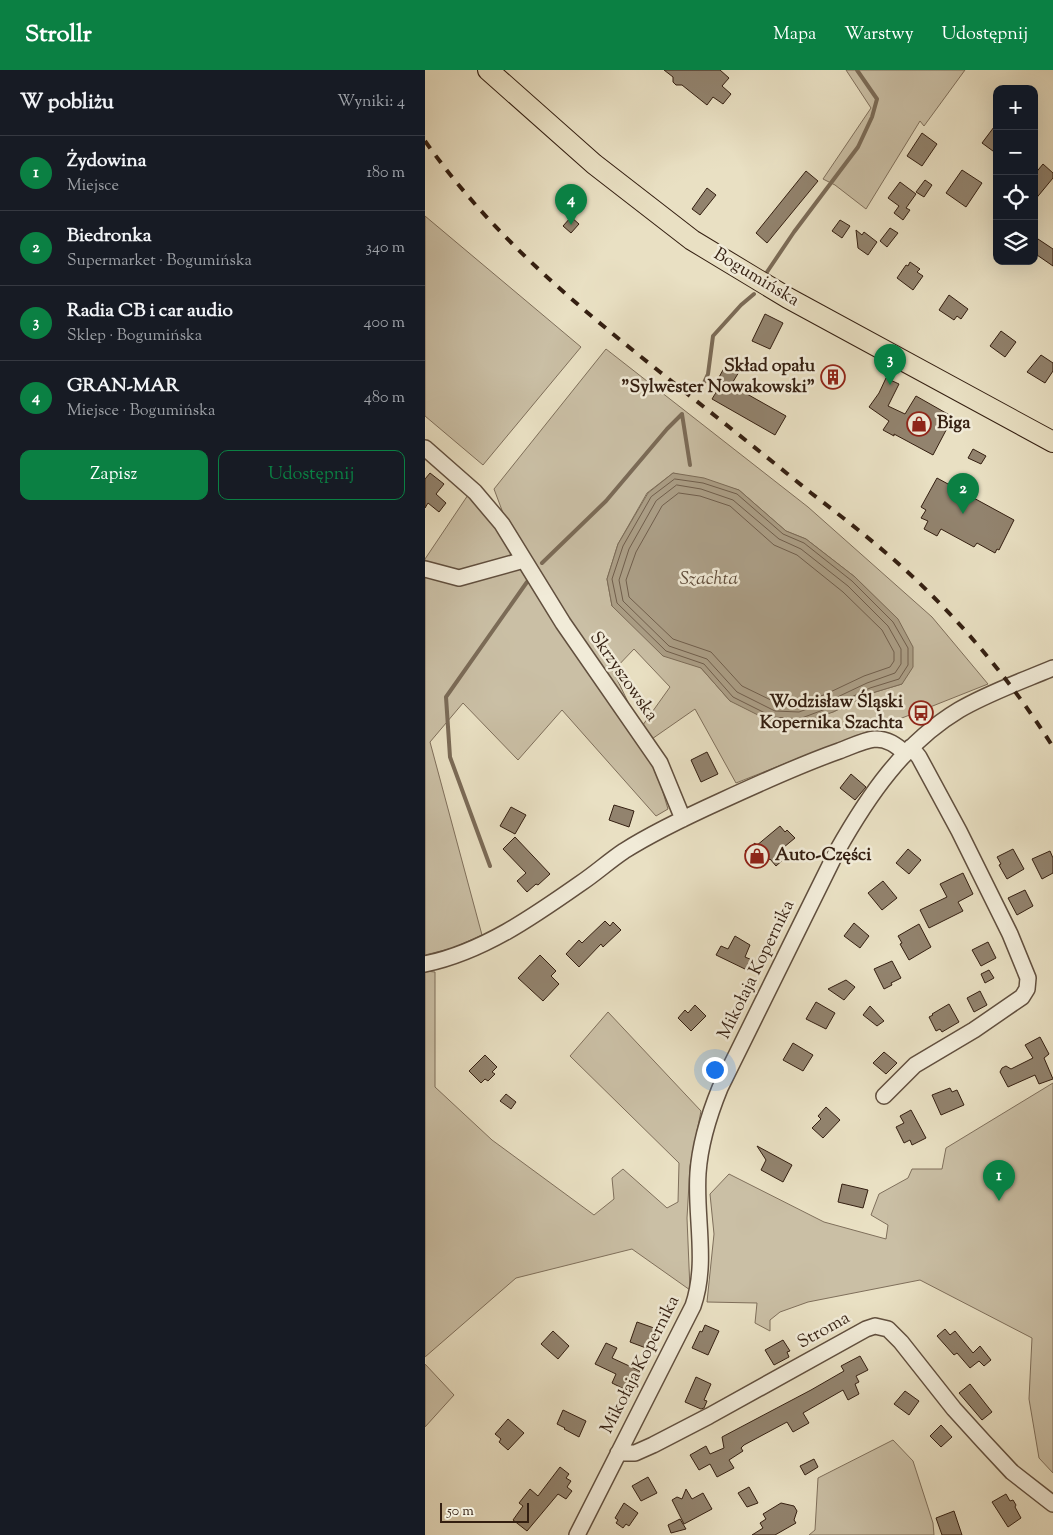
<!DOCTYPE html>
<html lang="pl">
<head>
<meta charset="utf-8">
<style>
  body { margin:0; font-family:"Sorts Mill Goudy",serif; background:#20242c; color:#f1f3f6 }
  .controls { position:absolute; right:15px; top:15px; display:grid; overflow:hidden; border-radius:10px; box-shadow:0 5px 20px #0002 }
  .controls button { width:45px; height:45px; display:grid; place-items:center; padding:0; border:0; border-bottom:1px solid #363941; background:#171b24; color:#f1f3f6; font:25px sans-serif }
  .scale { position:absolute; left:15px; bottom:12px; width:89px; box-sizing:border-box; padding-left:5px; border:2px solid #341f11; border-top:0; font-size:14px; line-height:18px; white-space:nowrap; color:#341f11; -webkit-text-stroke:4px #f1ebd8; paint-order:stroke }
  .you { position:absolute; left:289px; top:999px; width:18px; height:18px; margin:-12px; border:4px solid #fff; border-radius:50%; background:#1a73e8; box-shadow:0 0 0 8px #1a73e833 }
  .badge { display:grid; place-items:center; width:32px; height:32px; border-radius:50%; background:#0b8043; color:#fff; font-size:16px; font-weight:700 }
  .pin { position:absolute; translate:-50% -41px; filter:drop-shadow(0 1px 2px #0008) }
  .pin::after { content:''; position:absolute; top:26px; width:18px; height:15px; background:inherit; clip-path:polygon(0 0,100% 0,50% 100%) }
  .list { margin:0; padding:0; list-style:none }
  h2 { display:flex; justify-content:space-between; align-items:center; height:65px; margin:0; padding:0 20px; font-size:21px }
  h2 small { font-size:16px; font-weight:400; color:#9ea1a6 }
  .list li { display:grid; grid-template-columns:32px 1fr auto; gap:15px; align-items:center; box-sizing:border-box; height:75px; padding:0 20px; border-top:1px solid #363941 }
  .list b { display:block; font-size:19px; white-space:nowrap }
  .list p { margin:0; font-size:16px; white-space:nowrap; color:#9ea1a6 }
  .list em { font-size:16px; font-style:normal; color:#9ea1a6 }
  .actions { display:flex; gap:10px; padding:15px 20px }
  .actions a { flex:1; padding:11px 0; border:1px solid #0b8043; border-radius:10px; text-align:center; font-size:18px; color:#0b8043 }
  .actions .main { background:#0b8043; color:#fff }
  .icon { flex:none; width:28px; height:28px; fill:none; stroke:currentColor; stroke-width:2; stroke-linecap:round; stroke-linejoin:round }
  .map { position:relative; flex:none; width:628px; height:1465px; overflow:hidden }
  header { display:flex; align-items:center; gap:30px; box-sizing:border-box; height:70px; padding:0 25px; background:#0b8043; color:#fff }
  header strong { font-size:24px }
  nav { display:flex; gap:28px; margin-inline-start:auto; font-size:18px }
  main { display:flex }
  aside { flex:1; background:#171b24 }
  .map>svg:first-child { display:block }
</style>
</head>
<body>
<header>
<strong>Strollr</strong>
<nav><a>Mapa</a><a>Warstwy</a><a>Udostępnij</a></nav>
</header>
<main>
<aside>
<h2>W pobliżu<small>Wyniki: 4</small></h2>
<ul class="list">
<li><span class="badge">1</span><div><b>Żydowina</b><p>Miejsce</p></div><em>180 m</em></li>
<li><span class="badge">2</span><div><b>Biedronka</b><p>Supermarket · Bogumińska</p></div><em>340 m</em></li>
<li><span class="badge">3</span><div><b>Radia CB i car audio</b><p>Sklep · Bogumińska</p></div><em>400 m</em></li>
<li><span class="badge">4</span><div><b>GRAN-MAR</b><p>Miejsce · Bogumińska</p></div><em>480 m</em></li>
</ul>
<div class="actions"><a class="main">Zapisz</a><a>Udostępnij</a></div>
</aside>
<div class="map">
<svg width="628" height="1465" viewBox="0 0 628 1465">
  <rect width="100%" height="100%" fill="#e9e0c3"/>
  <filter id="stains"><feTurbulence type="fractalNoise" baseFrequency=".004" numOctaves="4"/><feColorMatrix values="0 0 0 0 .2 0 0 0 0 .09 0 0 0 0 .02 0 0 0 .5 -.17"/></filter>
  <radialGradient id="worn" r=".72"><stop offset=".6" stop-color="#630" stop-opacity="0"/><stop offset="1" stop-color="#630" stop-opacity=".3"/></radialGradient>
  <path fill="#cabfa5" stroke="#7f6f5b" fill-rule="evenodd" d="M421,0H540L499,56L495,51L441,139L410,115L398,109L446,38Z
    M0,146L156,277L58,395L0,346Z
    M181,279L383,437L507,547L563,614C479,648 395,679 311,713L270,639L224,671L215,659L245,617L209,579L188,601L203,632L199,637L81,451L69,419ZM248,403L314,420L361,461L381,469L430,507L472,549L477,614L447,623L408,642L305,631L276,598L187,536L182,509L193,474L222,423Z
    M43,425L73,457L90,485L32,504L0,494V489Z
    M95,499L133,558L230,696L243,739L231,746L137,640L93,690L38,633L5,672L57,865L28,878L0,885V509L1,506L34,514Z
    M0,901L10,902V1017L67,1070L169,1145L189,1129L187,1108L198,1099L242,1138L253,1132L254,1093L145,986L183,942L276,1041L265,1096L262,1148L265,1220L207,1179L91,1208L0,1287Z
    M628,1013V1403L614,1388L604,1329L607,1268L495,1210L383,1232L355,1242L345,1250V1261L330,1253L332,1233L282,1232L289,1164L285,1124L304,1104L399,1152L461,1169L463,1155L446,1145L454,1124L483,1108L487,1099H517L521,1078Z
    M0,1294L29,1325L0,1357Z
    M468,1370L488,1391L508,1453L509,1465H384L390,1460L393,1408Z"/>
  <path fill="#ab9e86" stroke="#7b6b57" d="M248,403L279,408L314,420L361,461L381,469L430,507L473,549L488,577V597L477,614L447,623L408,642L375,654L347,652L305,631L276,598L238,586L187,536L182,509L193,474L223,423Z"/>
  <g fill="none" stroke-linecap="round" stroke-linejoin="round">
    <path stroke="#705e4c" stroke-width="1" d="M250,409L278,413L312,424L358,464L379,473L427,511L468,552L483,578V595L474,609L445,618L406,637L374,649L348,647L308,627L279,594L241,581L192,533L187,509L198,476L226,427Z
      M252,415L276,419L308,430L354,469L376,479L423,516L463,556L476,579V594L470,603L442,613L404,631L374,642L350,641L312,622L282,589L244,576L198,531L194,510L204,479L231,431Z
      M254,423L275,426L305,436L349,475L372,485L418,522L457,560L469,582V591L465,597L439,606L401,624L373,635L352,633L317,616L286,582L248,569L204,527L201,510L211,482L237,436Z"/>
    <path stroke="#7b6b57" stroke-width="4" d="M342,202L369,162L433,77L447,47L452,29L432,0
      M277,317L283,304L288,266L316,235L329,224
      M257,344L265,395
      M117,493L181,431L242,359L257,344
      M65,796L25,687L21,627L102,512"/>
  </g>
  <path fill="#92836e" stroke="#341f11" d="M239,0H295L304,8L297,16L306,24L298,34L288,27L282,35L257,15H251L248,12V7Z
    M572,53V84L557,73Z
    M497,63L512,74L497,96L482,86Z
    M618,94L628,103V108L609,131V105Z
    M537,100L557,113L541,137L521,123Z
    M381,101L393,111L342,173L331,163Z
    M500,110L507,115L499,127L491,122Z
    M475,112L491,124L481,138L485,140L478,150L469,143L474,136L463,128Z
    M282,118L291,125L275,145L267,139Z
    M146,147L154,154L146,163L138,156Z
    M415,150L425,156L417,168L407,161Z
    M465,158L473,163L462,177L455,171Z
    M431,160L437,165L439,162L452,172L443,185L433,178Z
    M613,169L628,179V196L612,185L613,184L609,181V175Z
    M485,192L495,199L492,202L498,206L488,220L472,208L481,195L483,196Z
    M524,225L543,239L536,249L532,246L529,250L514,240Z
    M340,244L358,253L345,279L327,271Z
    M576,261L591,272L580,287L565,276Z
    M616,285L628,293V301L620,313L602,302Z
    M304,289L317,297L306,315L361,346L350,365L287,329L298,311L293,309Z
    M461,308L474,314L463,336L480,344L491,326L528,347L508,385L469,364V366L458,360L464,351L444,337L454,323Z
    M548,379L561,386L556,394L543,388Z
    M5,403L19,414L11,424L21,433L14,442L3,433L0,438V409Z
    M512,408L589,450L574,480L572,479L570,483L552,473L549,477L516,459L512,466L499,459L503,451L496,448L501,440L496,437Z
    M282,682L293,704L276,712L266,690Z
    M426,704L441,717L430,730L415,718Z
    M189,735L209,741L204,757L184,750Z
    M86,737L101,745L90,764L75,756Z
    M355,756L360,762L362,760L370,768L353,782L359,789L351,796L345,789L336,796L333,792L330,794L320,781L330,773L331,776Z
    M90,767L125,804L113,815L111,814L102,822L92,811L101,803L78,779Z
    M483,779L496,790L484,804L471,793Z
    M588,779L599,799L582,809L574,795L576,794L572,787Z
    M625,781L628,788V803L617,809L607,789Z
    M538,803L548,824L533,832L538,841L504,858L495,840L522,827L515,814Z
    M458,811L472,828L457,840L443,823Z
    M600,820L608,836L592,845L583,828Z
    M180,851L185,856L188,852L196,860L178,877L176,874L154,897L141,884L154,870L157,873Z
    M429,853L444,866L435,878L419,866Z
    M494,854L506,877L484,890L475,874L477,873L473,866Z
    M310,866L325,875L320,887L327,890L322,900L291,885L296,876L303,879Z
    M563,872L571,888L556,896L547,880Z
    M115,885L131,901L126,906L134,914L118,931L93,908Z
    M467,891L476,908L466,913L467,915L459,919L449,899Z
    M564,900L569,908L560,913L556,904Z
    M421,910L430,917L419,930L403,919Z
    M555,921L562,935L549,942L542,928Z
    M391,932L410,943L401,959L381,949Z
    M524,934L534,952L517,962L515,959L511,961L504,947L508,945L507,944Z
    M270,935L281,946L266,961L253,948L260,940L263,943Z
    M445,936L459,951L452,956L438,945Z
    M615,967L624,984L619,988L628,1009L614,1014L610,1005L583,1017L575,1002L577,998L581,996L586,999L608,988L600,975Z
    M368,973L388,985L378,1001L358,990Z
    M459,982L472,993L461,1004L448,993Z
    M60,985L72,997L67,1002L70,1004L63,1011L60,1009L56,1013L44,1001Z
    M525,1018L527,1022L532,1020L539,1035L516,1045L507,1025Z
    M81,1024L91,1032L86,1039L75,1031Z
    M401,1037L415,1050L398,1068L387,1058L396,1049L393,1046Z
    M486,1040L501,1068L487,1075L485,1070L479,1073L471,1057L479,1053L475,1046Z
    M332,1076L367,1095L358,1112L336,1100L341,1090Z
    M417,1114L443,1120L438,1138L413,1132Z
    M212,1252L229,1258L221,1278L205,1272Z
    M280,1255L294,1261L283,1285L267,1278L275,1261L277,1262Z
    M520,1259L525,1265L530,1261L548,1283L555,1276L566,1290L559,1296L554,1291L545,1298L532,1283L529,1285L512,1266Z
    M128,1261L144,1276L133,1289L116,1274Z
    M358,1270L365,1281L362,1282L364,1287L349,1295L340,1280Z
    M181,1273L192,1278L187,1288L215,1301L205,1322L187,1313L191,1304L170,1294Z
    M435,1286L443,1300L431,1306L434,1312L430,1314L434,1324L423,1330L418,1320L378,1343L384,1353L368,1362L362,1352L319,1375L316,1378L318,1381L304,1390L309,1398L292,1407L285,1394L274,1400L265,1385L281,1376L285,1384L299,1378L297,1367L386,1320L419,1301L416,1296Z
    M271,1307L286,1314L279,1330L282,1331L279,1338L276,1339L260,1332Z
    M545,1314L567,1342L557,1350L534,1323Z
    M480,1321L494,1331L484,1345L469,1334Z
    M138,1340L161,1351L154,1367L139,1359L140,1358L132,1354Z
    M83,1349L99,1363L83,1380L74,1372L76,1369L70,1364Z
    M516,1355L527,1367L516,1377L505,1366Z
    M389,1389L393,1397L380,1405L375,1396Z
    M135,1397L144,1404L141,1408L146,1411L142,1417L147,1421L141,1429L133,1424L102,1461L88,1450L98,1436L94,1433L105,1419L113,1426Z
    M223,1407L232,1423L216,1431L207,1416Z
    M324,1417L333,1433L322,1437L313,1423Z
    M261,1419L267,1429L278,1423L287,1439L259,1454L247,1430L252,1427L257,1429Z
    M581,1424L585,1431L588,1430L591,1435L590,1437L596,1448L583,1457L567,1432Z
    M199,1433L213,1443L204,1456L201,1454L198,1458L191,1453L193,1450L190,1448Z
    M356,1433L369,1436L372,1441L369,1450L371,1453L350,1465H327L338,1458L335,1453L341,1449L338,1444Z
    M529,1441L537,1465H517L511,1448Z
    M255,1449L261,1459L246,1463L243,1455Z"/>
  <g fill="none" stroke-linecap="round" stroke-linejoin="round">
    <g stroke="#614f3e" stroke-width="18">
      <path id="minor" d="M0,378L50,422L77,454L138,553L235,693L258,749
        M0,499L34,508L99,490
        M0,894C58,882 109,846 156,813C171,803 184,791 199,781C229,762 263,746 296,731C335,713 374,695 414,681C425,677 439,670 450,669C463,669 471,675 480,683
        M459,1026L490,995L549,960L597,927L602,919L603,908L585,864L534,761L494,687L486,677
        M193,1383H210L228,1375L284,1346L441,1259L450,1256L463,1259L476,1272L529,1339L559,1372L587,1402L628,1434
        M152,1465L268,1236C283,1193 270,1147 273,1103C275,1073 284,1045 295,1018L412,781C443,726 479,673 534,640C563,623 597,611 628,598"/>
    </g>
    <g stroke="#341f11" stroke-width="22">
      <path id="major" d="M63,0L169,94L267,170L363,228L628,372"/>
    </g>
    <use href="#minor" stroke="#f1ebd8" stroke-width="15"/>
    <use href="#major" stroke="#e9e0c3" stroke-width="20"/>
    <path stroke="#341f11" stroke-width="4" stroke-dasharray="9 9" stroke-linecap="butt" d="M0,71C65,163 147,232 235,302C285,342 336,382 386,423C421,450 456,477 488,507C541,557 589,615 628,677"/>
  </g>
  <defs>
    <g id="building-ring" transform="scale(1.25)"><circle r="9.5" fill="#f1ebd8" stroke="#8f2418" stroke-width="1.5"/><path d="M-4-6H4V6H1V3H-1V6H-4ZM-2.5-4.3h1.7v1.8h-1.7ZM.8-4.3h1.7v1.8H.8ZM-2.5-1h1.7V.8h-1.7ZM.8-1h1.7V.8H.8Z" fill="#8f2418"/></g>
    <g id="shop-ring" transform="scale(1.25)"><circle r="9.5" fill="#f1ebd8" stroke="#8f2418" stroke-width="1.5"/><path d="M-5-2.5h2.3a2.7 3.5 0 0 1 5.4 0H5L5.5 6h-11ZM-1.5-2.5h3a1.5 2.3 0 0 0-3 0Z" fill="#8f2418"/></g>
    <g id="bus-ring" transform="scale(1.25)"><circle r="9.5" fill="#f1ebd8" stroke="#8f2418" stroke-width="1.5"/><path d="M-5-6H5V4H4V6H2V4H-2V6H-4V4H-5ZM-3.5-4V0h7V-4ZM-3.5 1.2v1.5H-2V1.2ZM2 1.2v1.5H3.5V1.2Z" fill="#8f2418"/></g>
  </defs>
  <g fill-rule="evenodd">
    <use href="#building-ring" x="408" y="307"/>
    <use href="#shop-ring" x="494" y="354"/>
    <use href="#bus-ring" x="496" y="643"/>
    <use href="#shop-ring" x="332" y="786"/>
  </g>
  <g text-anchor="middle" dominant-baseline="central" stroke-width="5" stroke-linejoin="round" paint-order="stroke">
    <g font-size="18" fill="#341f11" stroke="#f1ebd8">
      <text transform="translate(331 208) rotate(31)">Bogumińska</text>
      <text transform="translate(198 607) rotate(55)">Skrzyszowska</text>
      <text transform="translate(332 900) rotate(-64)">Mikołaja Kopernika</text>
      <text transform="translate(399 1261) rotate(-29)">Stroma</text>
      <text transform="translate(216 1295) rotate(-63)">Mikołaja Kopernika</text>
    </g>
    <g font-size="18" font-weight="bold" fill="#341f11" stroke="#f1ebd8" text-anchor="end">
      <text x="390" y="297">Skład opału<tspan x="390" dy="21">"Sylwester Nowakowski"</tspan></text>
      <text x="512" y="354" text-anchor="start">Biga</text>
      <text x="478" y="633">Wodzisław Śląski<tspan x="478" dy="21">Kopernika Szachta</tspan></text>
      <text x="350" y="786" text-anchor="start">Auto-Części</text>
    </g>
    <g font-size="19" font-style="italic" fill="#5e4b3a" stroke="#f1ebd8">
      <text x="284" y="509">Szachta</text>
    </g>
  </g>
  <rect width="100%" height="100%" filter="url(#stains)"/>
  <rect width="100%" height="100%" fill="url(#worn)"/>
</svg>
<div class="controls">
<button>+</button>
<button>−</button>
<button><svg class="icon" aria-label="locate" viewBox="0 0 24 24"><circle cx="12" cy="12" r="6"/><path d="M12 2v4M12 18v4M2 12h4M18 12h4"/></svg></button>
<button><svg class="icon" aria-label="layers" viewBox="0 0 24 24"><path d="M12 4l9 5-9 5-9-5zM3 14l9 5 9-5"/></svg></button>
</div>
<div class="scale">50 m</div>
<div class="you"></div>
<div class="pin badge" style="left:574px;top:1131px">1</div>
<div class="pin badge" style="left:538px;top:444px">2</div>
<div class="pin badge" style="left:465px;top:315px">3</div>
<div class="pin badge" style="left:146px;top:155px">4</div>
</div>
</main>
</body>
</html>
